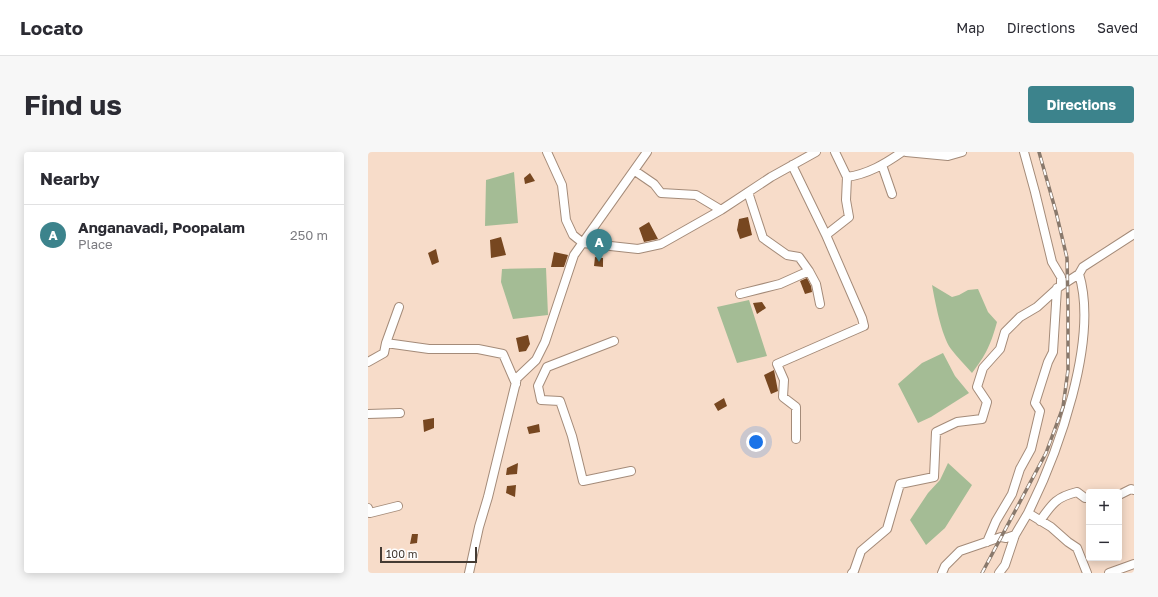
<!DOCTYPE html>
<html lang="en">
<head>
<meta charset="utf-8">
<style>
  body { margin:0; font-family:"Golos Text",sans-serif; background:#f7f7f7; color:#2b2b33 }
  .controls { position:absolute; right:12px; bottom:12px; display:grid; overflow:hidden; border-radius:4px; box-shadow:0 2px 10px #0003 }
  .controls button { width:36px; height:36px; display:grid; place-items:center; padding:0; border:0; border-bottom:1px solid #e1e1e2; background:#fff; color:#2b2b33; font:20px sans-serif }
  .scale { position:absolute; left:12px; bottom:10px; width:97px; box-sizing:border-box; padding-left:4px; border:2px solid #453b33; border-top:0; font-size:11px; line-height:14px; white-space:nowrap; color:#453b33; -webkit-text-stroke:3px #fff; paint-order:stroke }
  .you { position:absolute; left:388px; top:290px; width:14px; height:14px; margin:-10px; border:3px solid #fff; border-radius:50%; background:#1a73e8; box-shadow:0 0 0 6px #1a73e833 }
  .badge { display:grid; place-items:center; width:26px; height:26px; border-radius:50%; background:#3c838c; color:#fff; font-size:13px; font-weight:700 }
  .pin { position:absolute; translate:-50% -33px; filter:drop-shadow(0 1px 2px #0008) }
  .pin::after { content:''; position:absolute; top:21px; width:14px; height:12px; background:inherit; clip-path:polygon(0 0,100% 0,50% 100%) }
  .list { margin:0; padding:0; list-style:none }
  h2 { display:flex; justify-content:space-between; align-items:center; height:52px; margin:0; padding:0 16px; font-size:17px }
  h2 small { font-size:13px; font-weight:400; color:#7c7c81 }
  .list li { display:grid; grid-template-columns:26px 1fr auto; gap:12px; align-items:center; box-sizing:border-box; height:60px; padding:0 16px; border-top:1px solid #e1e1e2 }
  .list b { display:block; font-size:15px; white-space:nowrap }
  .list p { margin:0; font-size:13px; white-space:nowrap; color:#7c7c81 }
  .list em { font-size:13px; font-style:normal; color:#7c7c81 }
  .map { position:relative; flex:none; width:766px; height:421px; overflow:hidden; border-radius:4px }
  header { display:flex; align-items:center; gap:24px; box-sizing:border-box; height:56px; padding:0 20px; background:#fff; border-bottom:1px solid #e1e1e2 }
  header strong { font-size:19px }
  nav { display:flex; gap:22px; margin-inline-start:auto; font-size:14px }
  .intro { display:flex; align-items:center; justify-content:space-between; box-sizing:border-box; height:96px; padding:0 24px }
  h1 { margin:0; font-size:28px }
  .button { padding:10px 18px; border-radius:4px; background:#3c838c; color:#fff; font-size:14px; font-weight:700 }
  main { display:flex; gap:24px; padding:0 24px }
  aside { flex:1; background:#fff; border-radius:4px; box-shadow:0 2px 10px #0003 }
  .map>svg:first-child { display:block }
</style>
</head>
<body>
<header>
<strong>Locato</strong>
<nav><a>Map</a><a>Directions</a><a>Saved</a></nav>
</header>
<div class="intro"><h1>Find us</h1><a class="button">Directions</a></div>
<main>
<aside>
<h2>Nearby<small></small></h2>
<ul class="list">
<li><span class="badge">A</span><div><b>Anganavadi, Poopalam</b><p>Place</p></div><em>250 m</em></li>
</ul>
</aside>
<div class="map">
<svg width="766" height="421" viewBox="0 0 766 421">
  <rect width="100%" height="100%" fill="#f7dcc9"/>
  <path fill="#a4bc95" d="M146,20L150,71L117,74L118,28Z
    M178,116L180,163L145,167L133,130L134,117Z
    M564,133L584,145L591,143L600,138L610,137L620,160L629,170C623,192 618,203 604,221C597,213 589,205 583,197C573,183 567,149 564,133Z
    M381,148L399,204L369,211L349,155Z
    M575,201L587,224L601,241L563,265L550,271L530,232L554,211Z
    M580,311L604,333L577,376L558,393L542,368L560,341L572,328Z"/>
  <path fill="#774720" d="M162,21L167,29L157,32L156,26Z
    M380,65L384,83L372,87L369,78L371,67Z
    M281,70L290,87L276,90L271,76Z
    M133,85L138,103L123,106L122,88Z
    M68,97L71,110L64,113L60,101Z
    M186,100L200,103L196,115H183Z
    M227,105L235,106V115L226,114Z
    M439,126L443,134L444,140L437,142L432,129Z
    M394,150L398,156L389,162L385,151Z
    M160,183L162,192L158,199L151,200L148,186Z
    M406,218L410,239L403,242L396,223Z
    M356,246L359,254L350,259L346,252Z
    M66,266V276L56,280L55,268Z
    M171,272L172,280L161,282L159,275Z
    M150,311L149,322L138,323L139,316Z
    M148,333L147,345L138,341L139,334Z
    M44,382H50L49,391L42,392Z"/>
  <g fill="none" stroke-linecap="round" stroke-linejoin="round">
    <g stroke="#a48b79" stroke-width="10">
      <path id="minor" d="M179,0L194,33L198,68L205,83L215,91L270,97L293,92L353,58L403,25L448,0
        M538,0L580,4L594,0
        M656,0L667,40L684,110L693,125V133
        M424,13L458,83L494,166L496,174L409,212L416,228L415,245L428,255V287
        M514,13L524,42
        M267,19L286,32L293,41L328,43L353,58
        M479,25C500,22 517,12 534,0
        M458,83L481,65L478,48L479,25L467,0
        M441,119L448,132L452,152
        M372,142L412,132L441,119L431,105L419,103L395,86L380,40
        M31,155L18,191L61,197H110L135,202L148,232
        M246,189L179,215L170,234L173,248L192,249L204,284L215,329L263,319
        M0,210L16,201L18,191
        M0,262L32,261
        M751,343L763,337L766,338
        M0,356L2,361L30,354
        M660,361C690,301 731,188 711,122
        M672,369C684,352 688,345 709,340L717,346H721
        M619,390L628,369L644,342L652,317L663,297L672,259L667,251L680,210L685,200L689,136
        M101,421L111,375L120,345L149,226L168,208L177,190L206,103L279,0
        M484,421L486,419L493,399L519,377L532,332L566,325L568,280L589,270L614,267L619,250L609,235L615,216L632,197L637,180L652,165L669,155L691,135L711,122L715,115L766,82
        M574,421L577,414L592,399L633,385L638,386L647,383
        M631,421L637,413L647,383L660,361L683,375L700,390L709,396L719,421
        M741,421L766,412"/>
    </g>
    <use href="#minor" stroke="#fff" stroke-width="8"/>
    <g stroke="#89796c" stroke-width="3.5">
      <path id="rail" d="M614,421L678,301L695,255L700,218V156L699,106L688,60L671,0"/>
    </g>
    <use href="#rail" stroke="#fff" stroke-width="2" stroke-dasharray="6" stroke-linecap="butt"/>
  </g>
</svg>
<div class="controls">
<button>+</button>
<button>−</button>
</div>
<div class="scale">100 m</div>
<div class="you"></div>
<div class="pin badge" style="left:231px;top:110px">A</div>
</div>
</main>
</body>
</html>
